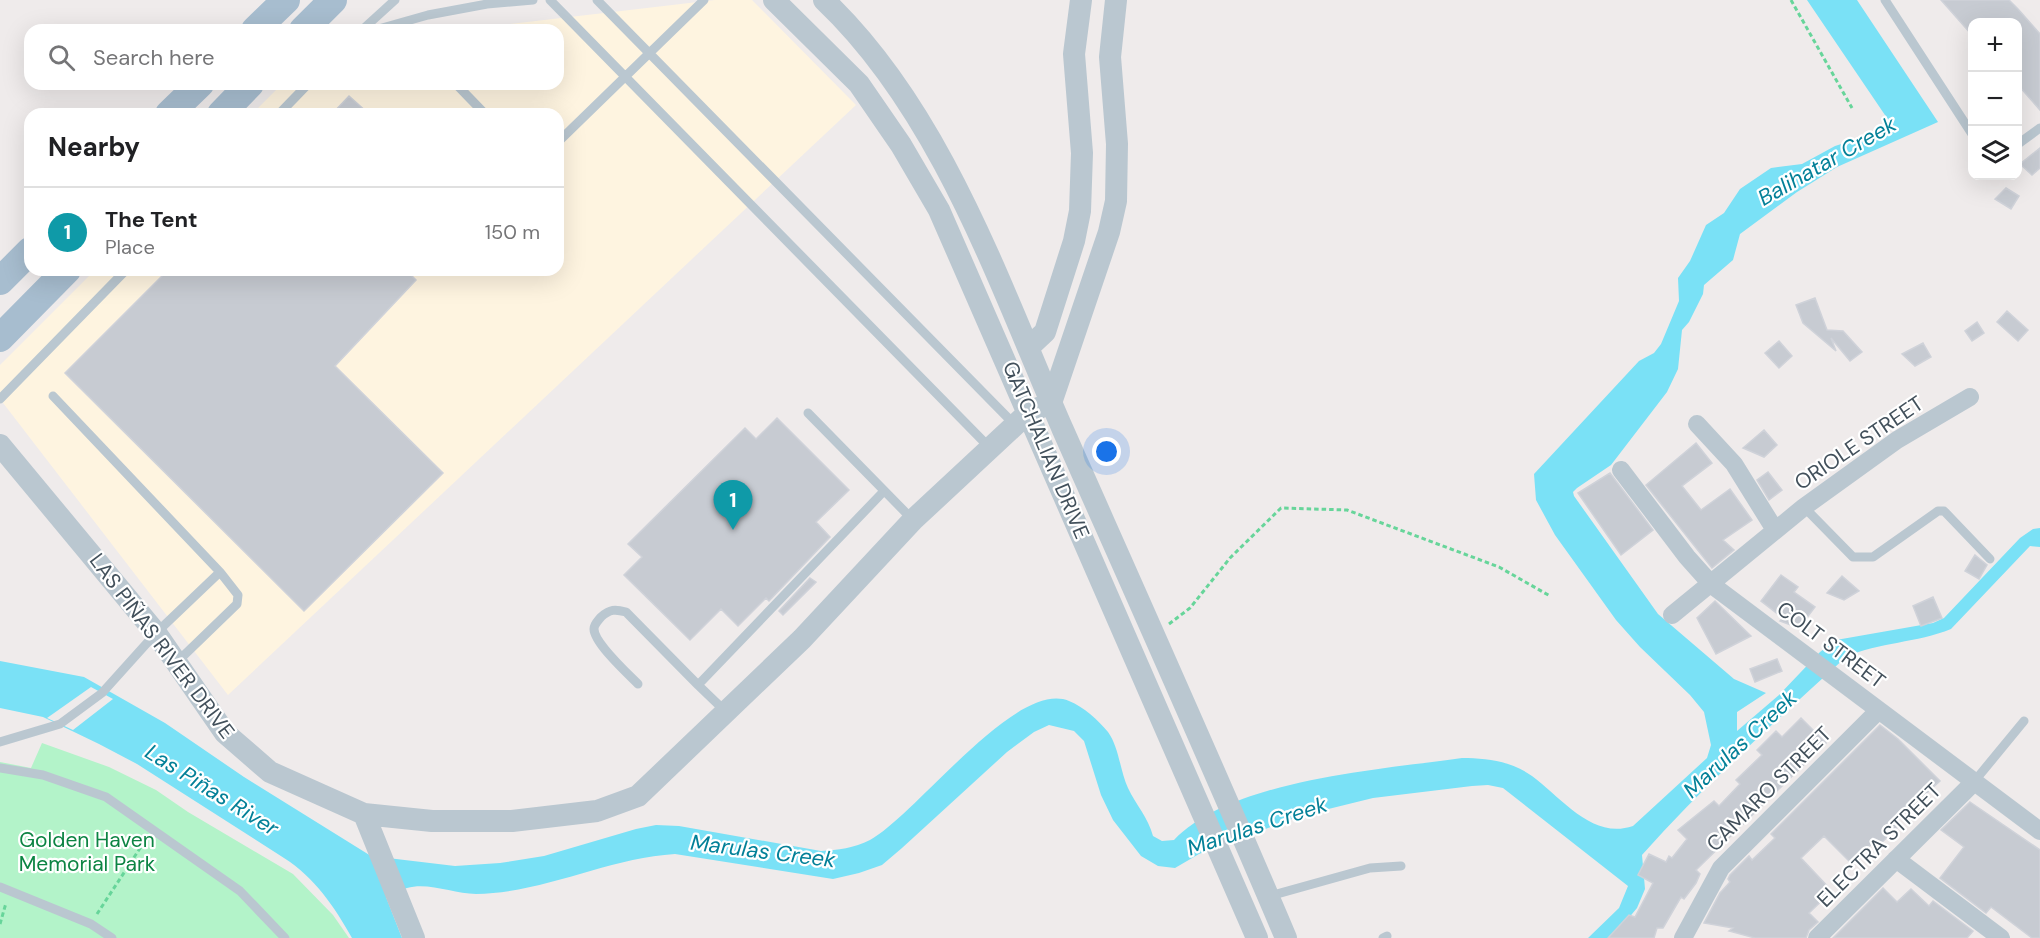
<!DOCTYPE html>
<html lang="en">
<head>
<meta charset="utf-8">
<style>
  body { margin:0; font-family:"DM Sans",sans-serif; background:#f2f2f2; color:#202124 }
  .controls { position:absolute; right:18px; top:18px; display:grid; overflow:hidden; border-radius:12px; box-shadow:0 6px 24px #0002 }
  .controls button { width:54px; height:54px; display:grid; place-items:center; padding:0; border:0; border-bottom:2px solid #e0e0e0; background:#fff; color:#202124; font:30px sans-serif }
  .you { position:absolute; left:1107px; top:452px; width:21px; height:21px; margin:-15px; border:4px solid #fff; border-radius:50%; background:#1a73e8; box-shadow:0 0 0 9px #1a73e833 }
  .badge { display:grid; place-items:center; width:39px; height:39px; border-radius:50%; background:#0b8043; color:#fff; font-size:20px; font-weight:700 }
  .pin { position:absolute; translate:-50% -50px; filter:drop-shadow(0 2px 3px #0008) }
  .pin::after { content:''; position:absolute; top:32px; width:21px; height:18px; background:inherit; clip-path:polygon(0 0,100% 0,50% 100%) }
  .list { margin:0; padding:0; list-style:none }
  h2 { display:flex; justify-content:space-between; align-items:center; height:78px; margin:0; padding:0 24px; font-size:26px }
  h2 small { font-size:20px; font-weight:400; color:#757577 }
  .list li { display:grid; grid-template-columns:39px 1fr auto; gap:18px; align-items:center; box-sizing:border-box; height:90px; padding:0 24px; border-top:2px solid #e0e0e0 }
  .list b { display:block; font-size:22px; white-space:nowrap }
  .list p { margin:0; font-size:20px; white-space:nowrap; color:#757577 }
  .list em { font-size:20px; font-style:normal; color:#757577 }
  .icon { flex:none; width:33px; height:33px; fill:none; stroke:currentColor; stroke-width:2; stroke-linecap:round; stroke-linejoin:round }
  .map { position:relative; flex:none; width:2040px; height:938px; overflow:hidden }
  .search { position:absolute; background:#fff; box-shadow:0 6px 24px #0002; left:24px; top:24px; width:540px; height:66px; display:flex; align-items:center; gap:15px; box-sizing:border-box; padding:0 21px; border-radius:18px; color:#757577; font-size:22px }
  .panel { position:absolute; background:#fff; box-shadow:0 6px 24px #0002; left:24px; top:108px; width:540px; height:168px; border-radius:18px }
  .map>svg:first-child { display:block }
</style>
</head>
<body>
<div class="map">
<svg width="2040" height="938" viewBox="0 0 2040 938">
  <rect width="100%" height="100%" fill="#efebeb"/>
  <path fill="#fef4e0" d="M715,0H752L856,105L228,695L0,399V365L95,270H558V114H252L282,84H558V30H459Z"/>
  <path fill="#b3f3c9" d="M42,743L109,767L156,790L188,812L293,874L333,915L349,938H0V762L31,768Z"/>
  <path fill="#7ae1f6" d="M1807,0H1857L1938,122L1837,167L1797,192L1740,234L1733,260L1704,285L1703,294L1689,322L1682,330L1678,369L1667,392L1611,465L1577,488L1573,492L1574,496L1658,614L1734,679L1766,693L1737,712V731L1779,695L1820,652L1836,640L1933,623L1944,618L2020,538L2033,529L2040,528V547L2030,546L1951,629C1917,643 1879,642 1846,657C1776,721 1705,784 1642,855L1645,889L1637,908L1612,938H1588L1619,908L1628,886L1503,788L1488,785L1472,786L1373,798L1300,816L1199,854L1175,868L1158,866L1141,856L1113,820L1101,795L1084,741L1074,731L1049,725L1034,732L1007,752L902,848L882,865L859,873L833,879L675,854C607,858 545,893 476,894C454,894 429,882 407,888C400,890 393,894 386,897L402,938H352C334,906 315,878 284,858L137,764L99,744L43,717L0,708V661L84,677L165,723L244,777L371,856L455,866L500,863L544,856L636,829L656,825L679,826L821,851C838,850 854,848 870,840C917,814 1016,679 1069,701C1084,707 1098,720 1108,732C1119,747 1120,771 1128,788C1136,805 1148,817 1153,836L1162,841L1174,840C1233,779 1379,770 1462,758C1486,758 1511,761 1532,776C1562,798 1592,840 1633,826L1707,758L1711,745L1704,712L1690,695L1640,647L1616,620L1555,535L1536,500L1534,474L1639,361L1654,353L1661,344L1679,301L1678,278L1690,261L1706,225L1724,213L1740,189L1771,168L1802,164L1835,146L1879,132L1889,121Z"/>
  <path fill="#efebeb" d="M91,687L113,699L73,730L47,718Z"/>
  <path fill="#c7cbd2" stroke="#cfd2d9" stroke-width="1.5" d="M1941,0H2009L2018,9L2040,34V110L2018,85V22H1972V35Z
    M349,96L369,114H332Z
    M2040,148V168L2032,175L2020,164Z
    M2006,188L2019,196L2011,209L1995,199Z
    M168,270H406L416,280L335,366L443,473L304,611L65,373Z
    M1815,298L1827,330L1843,331L1862,352L1850,361L1831,338L1836,351L1803,323L1796,305Z
    M2007,311L2028,330L2018,341L1997,322Z
    M1977,322L1984,333L1972,341L1965,331Z
    M1779,341L1792,356L1779,368L1765,353Z
    M1923,343L1931,357L1915,366L1902,354Z
    M777,418L849,490L816,522L830,537L769,601L766,598L738,626L721,609L690,640L624,575L642,557L628,544L745,428L756,439Z
    M1764,430L1777,445L1764,457L1743,448Z
    M1696,443L1712,463L1682,486L1701,510L1730,489L1752,520L1723,540L1734,550L1712,568L1646,485Z
    M1768,472L1782,490L1769,500L1757,480Z
    M1610,473L1653,530L1621,555L1578,493Z
    M1975,555L1987,565L1979,579L1965,571Z
    M1781,575L1798,587L1794,592L1815,607L1799,628L1780,621L1783,618L1761,601Z
    M1842,576L1859,591L1844,600L1827,593Z
    M810,578L816,582L783,615L779,611Z
    M1933,597L1942,618L1921,626L1913,606Z
    M1715,601L1751,636L1716,654L1697,618Z
    M1777,659L1782,671L1755,682L1750,669Z
    M1801,718L1826,743L1696,870L1700,874L1696,883L1684,899L1681,897L1663,928H1657L1654,938H1608L1629,915L1635,917L1653,883L1638,875L1649,854L1666,862L1669,856L1672,858L1687,839L1678,830L1714,801L1719,806L1740,784L1736,780L1762,755L1757,750L1776,731L1782,737Z
    M1880,725L1898,739L1940,781L1897,820L1901,824L1878,846L1874,842L1851,863L1824,836L1801,858L1832,891L1809,913L1818,922L1809,930L1806,938H1755L1729,931L1733,928L1704,923L1720,893L1730,882L1728,879L1730,875L1749,856L1752,860L1775,838L1771,834Z
    M1970,802L2040,850V938H2032L1991,907L1986,913L1940,878L1964,847L1941,830Z
    M1883,888L1897,902L1911,889L1929,906L1933,901L1973,931L1967,938H1833Z"/>
  <g fill="none" stroke-linecap="round" stroke-linejoin="round">
    <path stroke="#67d59a" stroke-width="3" stroke-dasharray="4.5 3" stroke-linecap="butt" d="M1791,0L1852,108
      M1169,624L1190,608L1230,558L1281,508L1347,510L1499,567L1550,596
      M97,914L146,839
      M0,924L6,903"/>
    <path stroke="#bac7d0" stroke-width="9" d="M550,0L990,448
      M597,0L1014,424
      M1885,0L1972,134
      M362,30L395,0
      M375,30L428,15L487,4L533,0
      M456,84L485,114
      M279,114L308,84
      M558,142L704,0
      M2018,144L2040,128
      M53,396L220,572L238,595L237,604L176,663
      M0,399L126,270
      M808,413L913,520
      M1804,507L1853,557H1873L1938,511H1944L1990,559
      M638,684C628,674 594,643 594,629C594,624 598,621 601,617C610,609 615,609 626,612L698,685
      M725,711L698,685L884,491
      M0,742L60,724L102,693L156,633L220,572
      M0,768L43,775L106,797L240,891L285,938
      M1973,783L2024,721
      M0,887L91,924L112,938
      M1270,896L1370,868L1401,866
      M1383,938L1387,936"/>
    <path stroke="#bac7d0" stroke-width="18" d="M1697,424L1734,464L1775,530
      M1621,470L1687,557L1712,585L2040,831
      M1672,615L1804,507L1897,440L1970,397
      M1896,859L2001,938
      M1683,938L1721,868L1879,710
      M1817,938L1973,783"/>
    <path stroke="#bac7d0" stroke-width="22" d="M774,0L859,84L901,145L939,210L1257,938
      M824,0C942,112 999,284 1063,430C1138,599 1214,768 1286,938
      M1029,347L1045,332L1074,241L1080,211L1082,153L1074,54L1081,0
      M0,445L156,633L225,733L270,772L364,814L432,821H512L597,811L638,796L802,639L913,520L1029,412L1051,403L1109,232L1116,201L1117,144L1110,57L1116,0
      M364,814L414,938"/>
    <path stroke="#a7bdcf" stroke-width="28" d="M255,30L286,0
      M303,30L333,0
      M169,114L200,84
      M221,114L250,84
      M0,281L30,251
      M0,338L67,270"/>
  </g>
  <g text-anchor="middle" dominant-baseline="central" stroke-width="4.5" stroke-linejoin="round" paint-order="stroke">
    <g font-size="21" fill="#42505b" stroke="#fff">
      <text transform="translate(1859 443) rotate(-34)">ORIOLE STREET</text>
      <text transform="translate(1046 450) rotate(67)">GATCHALIAN DRIVE</text>
      <text transform="translate(1831 645) rotate(37)">COLT STREET</text>
      <text transform="translate(162 646) rotate(53)">LAS PIÑAS RIVER DRIVE</text>
      <text transform="translate(1769 789) rotate(-45)">CAMARO STREET</text>
      <text transform="translate(1879 845) rotate(-45)">ELECTRA STREET</text>
    </g>
    <g font-size="21" fill="#0c8443" stroke="#fff">
      <text x="87" y="840">Golden Haven<tspan x="87" dy="24">Memorial Park</tspan></text>
    </g>
    <g font-size="22" font-style="italic" fill="#038098" stroke="#fff">
      <text transform="translate(1827 161) rotate(-30)">Balihatar Creek</text>
      <text transform="translate(1740 744) rotate(-43)">Marulas Creek</text>
      <text transform="translate(212 790) rotate(32)">Las Piñas River</text>
      <text transform="translate(1257 826) rotate(-18)">Marulas Creek</text>
      <text transform="translate(763 851) rotate(7)">Marulas Creek</text>
    </g>
  </g>
</svg>
<div class="controls">
<button>+</button>
<button>−</button>
<button><svg class="icon" aria-label="layers" viewBox="0 0 24 24"><path d="M12 4l9 5-9 5-9-5zM3 14l9 5 9-5"/></svg></button>
</div>
<div class="you"></div>
<div class="pin badge" style="left:733px;top:530px;background:#0f9aa8">1</div>
<div class="search"><svg class="icon" aria-label="search" viewBox="0 0 24 24"><circle cx="10" cy="10" r="6"/><path d="M15 15l6 6"/></svg>Search here</div>
<section class="panel">
<h2>Nearby<small></small></h2>
<ul class="list">
<li><span class="badge" style="background:#0f9aa8">1</span><div><b>The Tent</b><p>Place</p></div><em>150 m</em></li>
</ul>
</section>
</div>
</body>
</html>
